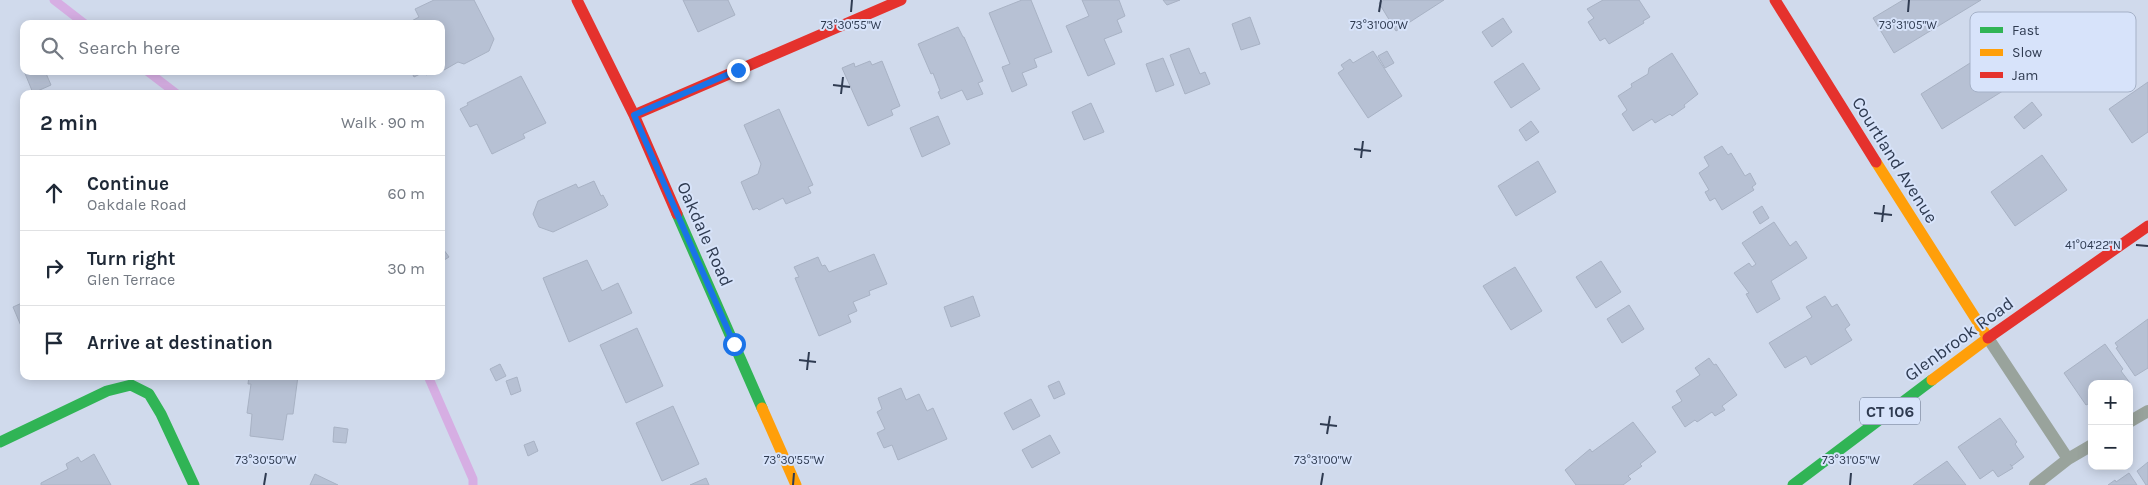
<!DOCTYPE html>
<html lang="en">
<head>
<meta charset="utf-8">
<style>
  body { margin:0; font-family:Karla,sans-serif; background:#f6f6f7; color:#1f2937 }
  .controls { position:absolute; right:15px; bottom:15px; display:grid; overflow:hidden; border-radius:10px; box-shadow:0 2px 12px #0003 }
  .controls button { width:45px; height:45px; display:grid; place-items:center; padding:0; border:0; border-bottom:1px solid #e0e1e3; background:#fff; color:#1f2937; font:25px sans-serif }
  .stop { position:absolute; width:15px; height:15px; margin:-11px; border:4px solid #1a73e8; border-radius:50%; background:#fff }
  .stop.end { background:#1a73e8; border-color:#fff; box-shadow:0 1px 5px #0008 }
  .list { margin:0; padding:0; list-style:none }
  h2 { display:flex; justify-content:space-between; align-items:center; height:65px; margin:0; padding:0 20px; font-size:21px }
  h2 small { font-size:16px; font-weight:400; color:#747a83 }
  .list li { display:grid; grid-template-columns:32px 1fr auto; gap:15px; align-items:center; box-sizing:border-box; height:75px; padding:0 20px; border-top:1px solid #e0e1e3 }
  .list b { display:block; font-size:19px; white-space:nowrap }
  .list p { margin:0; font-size:16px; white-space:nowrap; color:#747a83 }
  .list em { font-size:16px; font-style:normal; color:#747a83 }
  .icon { flex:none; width:28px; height:28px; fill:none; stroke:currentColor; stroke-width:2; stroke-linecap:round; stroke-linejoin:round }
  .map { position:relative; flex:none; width:2148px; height:485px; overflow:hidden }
  .search { position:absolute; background:#fff; box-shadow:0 2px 12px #0003; left:20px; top:20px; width:425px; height:55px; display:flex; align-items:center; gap:12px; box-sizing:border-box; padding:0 18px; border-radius:10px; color:#747a83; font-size:19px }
  .panel { position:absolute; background:#fff; box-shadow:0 2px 12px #0003; left:20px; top:90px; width:425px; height:290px; border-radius:10px }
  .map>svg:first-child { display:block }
</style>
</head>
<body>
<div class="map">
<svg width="2148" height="485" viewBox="0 0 2148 485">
  <rect width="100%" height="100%" fill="#d0daec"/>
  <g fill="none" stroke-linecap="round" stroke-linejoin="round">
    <path stroke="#d6aee3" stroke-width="9" d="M54,0L85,24
      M147,71L177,94
      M428,376L473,479V485"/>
  </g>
  <path fill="#b7c1d4" stroke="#a8b2c4" d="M434,0H474L494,39L489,51L464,64L458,62L444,70L441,67V24H406L419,17L415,9Z
    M683,0H728L735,15L698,32Z
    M1022,0H1031L1052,52L1034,59L1037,67L1022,73L1027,85L1012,92L1002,67L1010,64L989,13Z
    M1082,0H1119L1125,16L1117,20L1122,32L1104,39L1115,64L1088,76L1066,26L1089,16Z
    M1163,0H1180L1167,5Z
    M1384,0H1444L1396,31L1379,3Z
    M1603,0H1639L1650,17L1643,21L1644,23L1609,44L1605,38L1600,41L1588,22L1594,18L1587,9Z
    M1903,0H1981L1894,53L1873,18Z
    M1250,17L1260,44L1241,50L1232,24Z
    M1503,18L1512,32L1492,47L1482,32Z
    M958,27L963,37H964L983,81L978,83L983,94L967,100L962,90L941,99L938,92L940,91L933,73L931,74L918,44Z
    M2024,29L2046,64L1942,129L1921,94Z
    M1189,48L1200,74L1205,72L1210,84L1185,94L1170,55Z
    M1373,51L1402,96L1368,118L1338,73L1344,69L1341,65L1350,59L1353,63Z
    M1387,51L1394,63L1385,68L1378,56Z
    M1672,53L1698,94L1684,105L1685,107L1672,116L1670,114L1655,123L1652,119L1633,131L1622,114L1627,110L1618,96L1632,87L1631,84L1648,74L1649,68Z
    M1163,58L1174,85L1156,92L1146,64Z
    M870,61L872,65L882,61L900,106L891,110L893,115L868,126L842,68L854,63L855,67Z
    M1523,63L1540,89L1511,108L1494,82Z
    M24,71H45L51,85L33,93Z
    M411,71H433L426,75L424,72L414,77Z
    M521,76L546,123L523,134L525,138L492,154L477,124L470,127L460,109L468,105L467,103Z
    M2148,82V132L2132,143L2109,109Z
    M2032,102L2042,115L2024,129L2014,117Z
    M1091,103L1104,132L1084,140L1072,112Z
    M779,109L813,185L808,187L811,193L786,204L783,198L759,210L757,208L753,210L741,182L758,174L761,164L744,125Z
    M938,116L950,144L922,157L910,128Z
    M1531,121L1539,132L1526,141L1519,130Z
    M1722,146L1728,155L1731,153L1745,176L1750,173L1756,184L1752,187L1754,190L1722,210L1715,198L1710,201L1705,192L1709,190L1699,173L1709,166L1704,157Z
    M2042,155L2067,190L2015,226L1991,192Z
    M1538,161L1556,192L1516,216L1498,186Z
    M594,181L601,196L603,195L608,205L606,207L553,232L539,227L533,214L538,201L576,184L578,188Z
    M1762,206L1769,218L1760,224L1753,212Z
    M1774,222L1790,246L1796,241L1807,258L1771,281L1780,299L1757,313L1746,294L1749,293L1734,273L1749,263L1752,267L1756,264L1742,243Z
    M441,246L449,257L441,262Z
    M874,254L887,284L869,291L870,295L853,302L857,311L848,315L851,322L819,336L795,278L799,277L794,267L818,257L822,266L825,265L829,272Z
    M587,260L602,291L618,283L632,313L569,342L543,278Z
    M1601,261L1621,292L1596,308L1576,277Z
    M1515,267L1542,311L1511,330L1483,286Z
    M973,296L980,316L951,327L944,307Z
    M1825,296L1832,307L1837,304L1850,325L1845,329L1852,340L1811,365L1806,356L1785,368L1769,343L1812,317L1806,307Z
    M24,300V333L13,307L24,302Z
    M1629,305L1644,329L1622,343L1607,319Z
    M2148,319V368L2135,376L2116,348L2118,347L2115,343Z
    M637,328L663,386L626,403L600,345Z
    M2105,344L2123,369L2121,371L2130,383L2092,384V402L2086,405L2064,373Z
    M1709,358L1714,365L1716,364L1737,395L1722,406L1725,410L1715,416L1712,412L1697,422L1695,420L1685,427L1672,407L1682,401L1676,391L1700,375L1695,368Z
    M500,364L506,376L496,381L490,369Z
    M249,376H298L293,414H287L283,440L250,436L252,414L247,413L251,384H248Z
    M517,377L521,391L511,395L506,381Z
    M1059,381L1065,394L1054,399L1048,386Z
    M901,388L906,400L919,394L927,411L933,408L947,439L898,460L892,445L884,448L877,433L885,429L877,412L882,409L878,398Z
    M1031,399L1040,416L1013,430L1004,413Z
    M673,406L699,464L662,481L636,423Z
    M2000,418L2017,442L2015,444L2024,457L2012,466L2010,464L2013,468L1998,477L1993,470L1980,479L1958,447Z
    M1633,422L1656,452L1640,464L1642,466L1628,476L1631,479L1623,485H1576L1565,470L1590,449L1592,452Z
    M334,427L348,429L346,443L333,442Z
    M1050,435L1060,453L1032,468L1022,450Z
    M534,441L538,451L528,456L524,445Z
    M94,454L111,485H41V483L68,469L66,464L78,457L81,462Z
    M1947,461L1966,485H1913L1924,477Z
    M2148,462V485H2146L2137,471Z
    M2129,473L2137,485H2108L2115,480L2116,482Z
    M315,474L338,485H310Z
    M706,478L709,485H690Z"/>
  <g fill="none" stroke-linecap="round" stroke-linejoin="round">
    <path stroke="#99a39c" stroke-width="12" d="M1988,338L2068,459
      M2129,422L2148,411
      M2035,485L2068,459L2092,445"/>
    <path stroke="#30b455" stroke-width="11" d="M677,214L762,408
      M0,442L107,391L131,385L149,394L161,414L194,485
      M1793,485L1932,380"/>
    <path stroke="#ff9f0a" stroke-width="11" d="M1876,162L1988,338L1932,380
      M762,408L796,485"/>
    <path stroke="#e5322d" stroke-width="11" d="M577,0L634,115L677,214
      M1775,0L1876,162
      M634,115L901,0
      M1988,338L2148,226"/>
  </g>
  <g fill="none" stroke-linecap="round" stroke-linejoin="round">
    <path stroke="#1a73e8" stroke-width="6" d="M734,344L634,115L738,70"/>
  </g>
  <path fill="none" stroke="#2f3b51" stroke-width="2" d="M851,12L852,0M1379,12L1381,0M1908,12L1909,0M833,85L850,87M841,94L843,77M1354,149L1371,151M1361,158L1363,141M1874,213L1892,215M1882,222L1884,205M2136,245L2148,246M799,360L816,362M807,370L809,352M1320,424L1337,426M1327,434L1330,416M264,485L266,473M793,485L794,473M1321,485L1323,473M1850,485L1851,473"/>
  <g text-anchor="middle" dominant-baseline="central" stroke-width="4" stroke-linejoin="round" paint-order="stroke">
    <rect fill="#d7e3fa" stroke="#616d84" stroke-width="1" x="1860" y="397.5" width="60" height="27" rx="4"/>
    <g font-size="16" font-weight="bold" fill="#2f3b51">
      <text x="1890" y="411">CT 106</text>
    </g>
    <g font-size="18" fill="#2f3b51" stroke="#d7e3fa">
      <text transform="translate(1895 160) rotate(58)">Courtland Avenue</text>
      <text transform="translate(705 234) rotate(66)">Oakdale Road</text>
      <text transform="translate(1959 339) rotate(-36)">Glenbrook Road</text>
    </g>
  </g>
  <rect x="1970" y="12" width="166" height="80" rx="8" fill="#d7e3fa" stroke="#a5b1c7" stroke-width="1"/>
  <rect x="1980" y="27" width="23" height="6" fill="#30b455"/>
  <rect x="1980" y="49" width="23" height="7" fill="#ff9f0a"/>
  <rect x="1980" y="72" width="23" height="6" fill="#e5322d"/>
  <g font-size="14" fill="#2f3b51">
    <text x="2012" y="35">Fast</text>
    <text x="2012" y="57">Slow</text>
    <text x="2012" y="80">Jam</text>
  </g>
  <g font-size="12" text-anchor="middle" fill="#2f3b51" stroke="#d7e3fa" stroke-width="4" stroke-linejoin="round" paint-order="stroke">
    <text x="851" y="29">73°30'55"W</text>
    <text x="1379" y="29">73°31'00"W</text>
    <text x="1908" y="29">73°31'05"W</text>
    <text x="2093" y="249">41°04'22"N</text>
    <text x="266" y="464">73°30'50"W</text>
    <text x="794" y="464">73°30'55"W</text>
    <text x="1323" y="464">73°31'00"W</text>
    <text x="1851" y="464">73°31'05"W</text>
  </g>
</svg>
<div class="controls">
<button>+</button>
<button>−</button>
</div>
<div class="stop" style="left:734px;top:344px"></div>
<div class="stop end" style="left:738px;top:70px"></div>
<div class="search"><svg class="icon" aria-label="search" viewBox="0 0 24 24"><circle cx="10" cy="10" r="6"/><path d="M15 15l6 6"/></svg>Search here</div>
<section class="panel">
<h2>2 min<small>Walk · 90 m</small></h2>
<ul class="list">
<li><svg class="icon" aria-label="ahead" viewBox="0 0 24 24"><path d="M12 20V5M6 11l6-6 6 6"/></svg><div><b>Continue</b><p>Oakdale Road</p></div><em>60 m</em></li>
<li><svg class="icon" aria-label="right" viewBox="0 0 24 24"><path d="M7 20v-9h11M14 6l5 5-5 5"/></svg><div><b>Turn right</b><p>Glen Terrace</p></div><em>30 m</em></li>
<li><svg class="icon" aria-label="arrive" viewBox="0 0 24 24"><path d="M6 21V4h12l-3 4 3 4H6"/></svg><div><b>Arrive at destination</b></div></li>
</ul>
</section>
</div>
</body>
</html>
